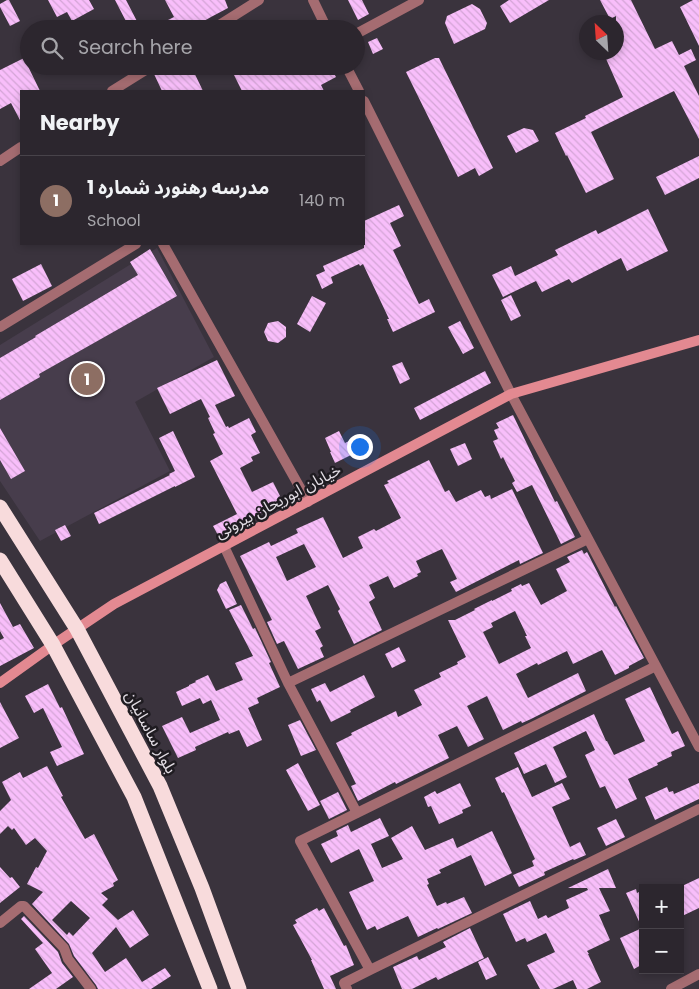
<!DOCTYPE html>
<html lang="en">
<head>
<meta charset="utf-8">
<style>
  body { margin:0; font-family:Poppins,"Noto Sans Arabic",sans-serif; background:#342e36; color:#f1f3f6 }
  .controls { position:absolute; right:15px; bottom:15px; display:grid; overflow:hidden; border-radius:0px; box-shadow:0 2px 8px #0003 }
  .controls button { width:45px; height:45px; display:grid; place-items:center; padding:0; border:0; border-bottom:1px solid #48434a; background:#2c262e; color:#f1f3f6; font:25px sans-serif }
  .compass { position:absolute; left:579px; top:15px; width:45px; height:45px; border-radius:50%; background:#2c262e; box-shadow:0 2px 8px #0003; rotate:335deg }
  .you { position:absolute; left:359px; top:446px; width:18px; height:18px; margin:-12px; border:4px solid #fff; border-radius:50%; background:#1a73e8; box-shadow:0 0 0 8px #1a73e833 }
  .badge { display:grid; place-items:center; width:32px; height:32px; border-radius:50%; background:#1a73e8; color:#fff; font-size:16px; font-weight:700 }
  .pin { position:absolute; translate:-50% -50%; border:2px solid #fff; box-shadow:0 1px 5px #0006 }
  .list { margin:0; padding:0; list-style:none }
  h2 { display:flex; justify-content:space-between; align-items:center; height:65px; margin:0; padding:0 20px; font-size:21px }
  h2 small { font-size:16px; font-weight:400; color:#a6a5aa }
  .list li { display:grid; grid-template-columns:32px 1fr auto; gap:15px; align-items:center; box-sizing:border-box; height:90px; padding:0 20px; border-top:1px solid #48434a }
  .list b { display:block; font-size:19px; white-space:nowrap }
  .list p { margin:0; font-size:16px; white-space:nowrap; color:#a6a5aa }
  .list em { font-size:16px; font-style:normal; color:#a6a5aa }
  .icon { flex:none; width:28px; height:28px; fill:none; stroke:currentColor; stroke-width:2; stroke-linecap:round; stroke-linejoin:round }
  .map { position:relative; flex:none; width:699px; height:989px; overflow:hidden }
  .search { position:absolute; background:#2c262e; box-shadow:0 2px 8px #0003; left:20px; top:20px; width:345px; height:55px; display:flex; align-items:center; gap:12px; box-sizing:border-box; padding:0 18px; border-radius:28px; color:#a6a5aa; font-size:19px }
  .panel { position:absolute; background:#2c262e; box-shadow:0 2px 8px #0003; left:20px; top:90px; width:345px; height:155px; border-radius:0px }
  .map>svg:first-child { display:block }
</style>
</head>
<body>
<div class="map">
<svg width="699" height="989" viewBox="0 0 699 989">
  <defs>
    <pattern id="building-back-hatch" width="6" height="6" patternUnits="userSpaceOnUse" patternTransform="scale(1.25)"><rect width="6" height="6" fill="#f8befa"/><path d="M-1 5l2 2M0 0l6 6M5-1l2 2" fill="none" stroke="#d4a5d6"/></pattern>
  </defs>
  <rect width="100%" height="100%" fill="#3a333d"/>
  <path fill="#473d4c" d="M157,248L214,357L135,402L170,471L40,541L0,481V345Z"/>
  <path fill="url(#building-back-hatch)" fill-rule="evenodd" d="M7,0H9L20,21L10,26L0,7V4Z
    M48,0H89L94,9L72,21L67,12L57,17Z
    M115,0H126L141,29H130Z
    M165,0H225L228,8L211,17L204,21L205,23L194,29H150L174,17Z
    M348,0H362L369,14L358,20Z
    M509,0H549L510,23L500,6Z
    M600,0H631L655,49L672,41L679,55L691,49L696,60L684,66L699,96V139L674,91L591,132L614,179L586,193L567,155L566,156L555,133L586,118L585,116L623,97L603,52H616V16L610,19Z
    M693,0H699V46L680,7Z
    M472,4L480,9L487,23L485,29L454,44L445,23L447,16Z
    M377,38L383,49L373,54L368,42Z
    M24,58L40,91H21V122L11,103L0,109V70Z
    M435,58H439L493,168L479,176L475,168L458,177L406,72Z
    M169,66H191L203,91H162L154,74Z
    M246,66H330L336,77L321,85L324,91H242L233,73Z
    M524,128L533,130L539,141L516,153L507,136Z
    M699,156V178L665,195L656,177Z
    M399,205L404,216L390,223L401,246L393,250L419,304L429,299L435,312L393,332L387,319H389L363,264L360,266L359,264L331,277L333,283L322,289L316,275L325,271L323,266L364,248V221Z
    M648,209L668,251L627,271L621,258L572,283L569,279L542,292L536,281L503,297L492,275L511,266L515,276L558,255L555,250L596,230L598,234Z
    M150,249L177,296L39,374L40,377L0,400V358L36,337L35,336L138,275L130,262Z
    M41,264L52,286L23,301L12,279Z
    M511,295L521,316L511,321L501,300Z
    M312,296L326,303L310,332L297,324Z
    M278,321L286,327V337L278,343L268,341L264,332L268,323Z
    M460,321L474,348L463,354L448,327Z
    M217,360L235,396L215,405L226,427L228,426L229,428L249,418L256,432L251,435L260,453L251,457L253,461L240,468L252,492L273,482L283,502L249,519L250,522L219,537L213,526L237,514L210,461L223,454L213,434L215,433L208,418L210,417L201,399L170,414L157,388Z
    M402,362L410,379L400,384L392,366Z
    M485,371L491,383L420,420L414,408Z
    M513,415L555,502L557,501L575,537L561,544L532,485L517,492L512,483L515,481L503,457L501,459L493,441L498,439L494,430L499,428L496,423Z
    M0,428L25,471L11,479L0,460Z
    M173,431L195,477L175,487V486L99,524L94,513L170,475L169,474L175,471L159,438Z
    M339,431L345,443L351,440L357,452L335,463L330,452H331L325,438Z
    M465,443L472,459L458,466L450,449Z
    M429,460L445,492L449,490L456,502L481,490L485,497L490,495L491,499L512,489L543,553L520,564L519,560L456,592L450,582L457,579L442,549L416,561L421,572L417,574L418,576L394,588L388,576L369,585L375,598L369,602L382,630L354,644L338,611L340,609L328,585L306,596L321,628L315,631L323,646L320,648L324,657L298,669L284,641L277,644L267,622L272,620L240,556L269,542L271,546L298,533L296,529L323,517L343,558L363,548L358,537L374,529L376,531L401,518L384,485L389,483L387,481ZM304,544L316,567L287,581L276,557Z
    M65,525L71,536L61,541L55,530Z
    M582,550L584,554L587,552L615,607L616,606L644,658L629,666V668L615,675L602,650L573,664L567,651L538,665L537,663L516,674L528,698L578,673L586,691L531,719L522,723L521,721L503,730L487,696L467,706L484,739L468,747L457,726L438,735L449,758L396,784L395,782L358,801L351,786L356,784L336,743L352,735L351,733L396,711L398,717L422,705L414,690L441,677L439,673L458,664L457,662L466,657L448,620H455L475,610L474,609L492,600V601L512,591L511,589L521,584L522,586L529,583L541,605L567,591L556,569L570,562L567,557ZM515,611L527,636H525L531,648L499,664L483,632L493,627L491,623Z
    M226,581L237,604L226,609L217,590L220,584Z
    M0,603L13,627L20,624L34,648L0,666V640L4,638L0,631Z
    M241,605L253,629L255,628L271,662L269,663L280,687L257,698L259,703L248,708L262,740L247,747L239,730L229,734L228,732L195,747L196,750L178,758L162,726L182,717L190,733L220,720L211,700L203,704L200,698L182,706L176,692L189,686V685L196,682L195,681L208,675L216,691L243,680L235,663L253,656L229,610Z
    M399,647L406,661L392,668L385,654Z
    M364,675L375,697L350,710L351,712L331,722L320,700L317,702L311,689L325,683L330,692Z
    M48,684L60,708L62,707L84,754L57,766L50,752L62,747L43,708L34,713L25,696Z
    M650,687L672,734L678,731L685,746L671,752L672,756L657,763L658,765L628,779L637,799L616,809L605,786L600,788L585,755L595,750L586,731L553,747L567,777L555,783L546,764L524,774L514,753L594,714L606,741H607L614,755L645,741L625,699Z
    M0,702L19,738L0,748Z
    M300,720L316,750L301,756L288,725Z
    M298,763L320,805L308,811L286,770Z
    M47,766L63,796L61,797L85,839L94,834L118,880L113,883L114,886L101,893L108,899L102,905L118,920L133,910L149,935L130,948L116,927L92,953L105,972L126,958L142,982L165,968L171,976L151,989H98L96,985L74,956L69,944L32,904L43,892L27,884L36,867L38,868L47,851L35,838L26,845L14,828L12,830L8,826L0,834V811L11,800L2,782L20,772L23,778ZM71,901L90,918L73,936L69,932L67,935L52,920Z
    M518,767L532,797L562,783L570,799L552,807L570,847L580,842L586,855L574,860L573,859L544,872L545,875L519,887L513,875L534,866L532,861L535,859L504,792L502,793L495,778Z
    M460,783L471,806L462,810L463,813L439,824L431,806L428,807L424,797L435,791L437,794Z
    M699,783V799L655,820L645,797L667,787L669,792L673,791L674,794Z
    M338,792L347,810L329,819L320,801Z
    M380,818L389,836L371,844L382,868L403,859L391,838L412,826L425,850L453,838L457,848L492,831L512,873L485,886L471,855L439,870L441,873L427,879L429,884L427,885L437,906L446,902L447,904L464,897L472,913L438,929L437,928L418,937L408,916L377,930L375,926L367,930L349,892L374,881L359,849L331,863L321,844L338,836L336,831L348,825L351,832Z
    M616,819L625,837L606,846L597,828Z
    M0,867L10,878L12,877L20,887L0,903Z
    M608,869L616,888H599L610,911L599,915L610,940L587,951L589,954H588L601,982L587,989H577L573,980L553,989H540L527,965L555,952L546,933L527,942L525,938L516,942L503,914L530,901L538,919L546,915L548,918L569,908L566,900L588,890L587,888H568Z
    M699,878V908L680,917V887Z
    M636,889L637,893L643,890V964L634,969L620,938L642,928L626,893Z
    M317,908L319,911L324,908L344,946L346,945L354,965L330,976L336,989H324L311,960H312L293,925L297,923L295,920Z
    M24,916L58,952L62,963L73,977L56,989H29L52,973L35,949L43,943L21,919Z
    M470,928L484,958L438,980L436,977L412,989H402L393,967L417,956L419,960L446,947L443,942Z
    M488,957L497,975L486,980L478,962Z"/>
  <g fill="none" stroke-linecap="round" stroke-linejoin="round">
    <path stroke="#a56c71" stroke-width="10" d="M313,0L327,29
      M213,29L259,0
      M356,34L419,0
      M346,66L359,91
      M112,91L152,66
      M364,101L511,394L699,747
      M0,161L21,147
      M163,244L308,502
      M0,327L136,244
      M224,546L288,683L357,813
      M288,683L588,539
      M0,923L21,906H24L64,948L68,959L91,989
      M370,970L699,809
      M347,989L344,983L370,970L300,841L656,666
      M671,989L699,974"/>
    <path stroke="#e38991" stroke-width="10" d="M0,683L53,645L114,604L511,394L699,340"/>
    <path stroke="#f8dbdc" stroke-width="15" d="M0,507L77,629L160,786L202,888L239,989
      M0,560L53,645L134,797L210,989"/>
  </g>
  <g text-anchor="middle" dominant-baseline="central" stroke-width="5" stroke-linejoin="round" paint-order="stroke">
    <g font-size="16" fill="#e1dce3" stroke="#1f1c21">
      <text transform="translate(278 501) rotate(-28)">خیابان ابوریحان بیرونی</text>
      <text transform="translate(151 732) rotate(62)">بلوار ساسانیان</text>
    </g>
  </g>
</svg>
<div class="controls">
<button>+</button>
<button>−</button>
</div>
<svg class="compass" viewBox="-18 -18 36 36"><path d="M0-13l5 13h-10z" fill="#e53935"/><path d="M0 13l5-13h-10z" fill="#a6a5aa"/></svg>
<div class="you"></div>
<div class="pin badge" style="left:87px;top:379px;background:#8d6e63">1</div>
<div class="search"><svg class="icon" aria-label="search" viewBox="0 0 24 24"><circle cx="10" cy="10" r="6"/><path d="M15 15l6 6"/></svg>Search here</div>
<section class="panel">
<h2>Nearby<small></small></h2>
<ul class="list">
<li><span class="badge" style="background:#8d6e63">1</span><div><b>مدرسه رهنورد شماره 1</b><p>School</p></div><em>140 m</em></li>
</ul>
</section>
</div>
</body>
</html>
